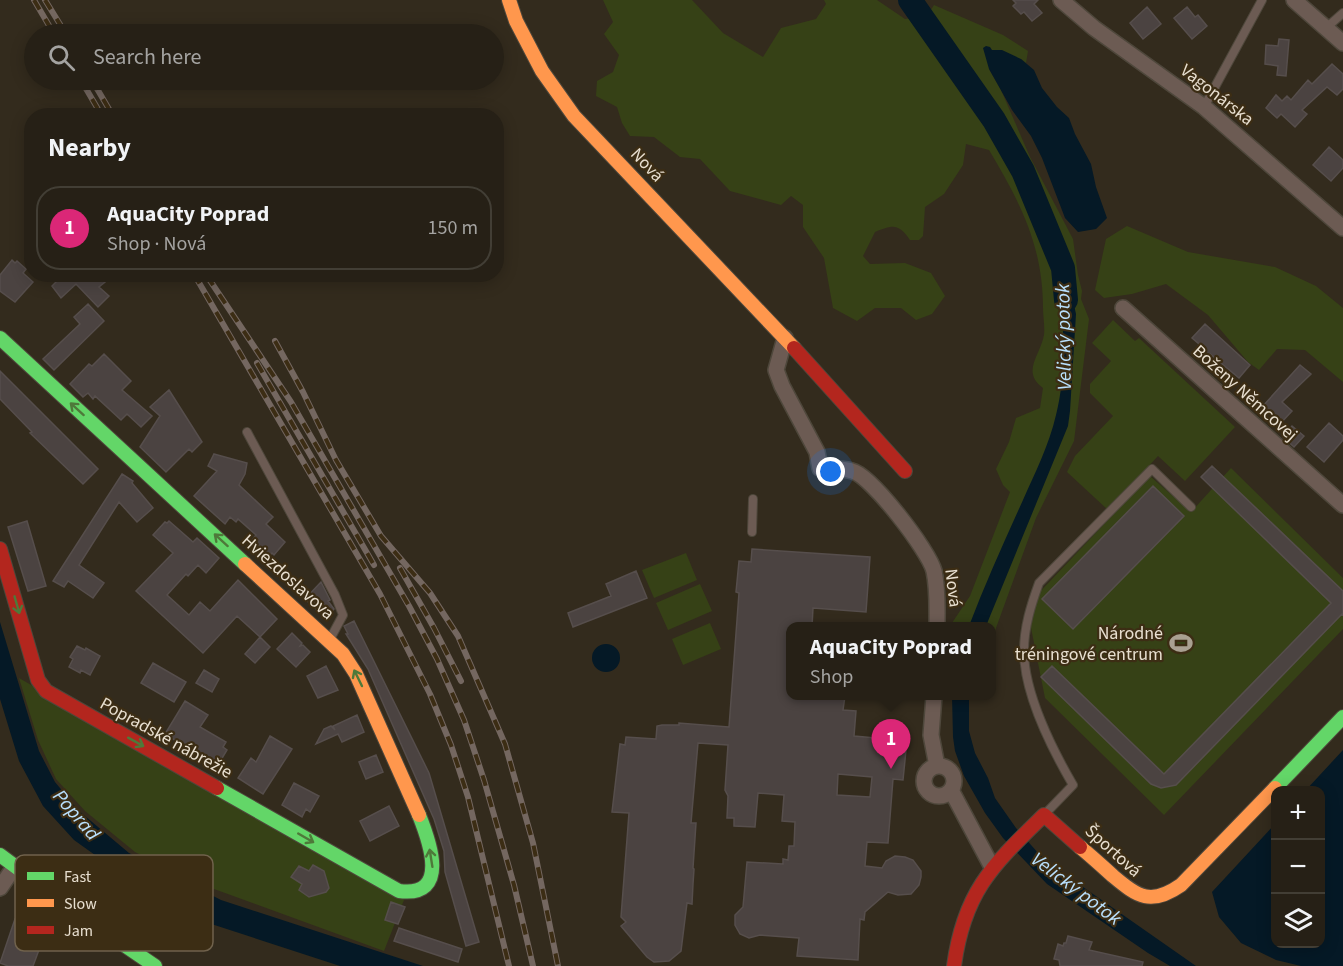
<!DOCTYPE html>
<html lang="en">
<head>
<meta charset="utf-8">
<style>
  body { margin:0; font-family:"Source Sans 3",sans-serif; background:#2e281f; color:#f1f3f6 }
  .controls { position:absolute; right:18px; bottom:18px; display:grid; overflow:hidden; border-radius:12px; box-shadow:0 3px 15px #0003 }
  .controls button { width:54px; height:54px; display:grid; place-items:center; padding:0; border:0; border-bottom:2px solid #423e35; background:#262016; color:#f1f3f6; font:30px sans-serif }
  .you { position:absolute; left:831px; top:472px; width:21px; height:21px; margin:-15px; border:4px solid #fff; border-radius:50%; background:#1a73e8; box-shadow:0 0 0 9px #1a73e833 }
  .badge { display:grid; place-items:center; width:39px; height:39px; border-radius:50%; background:#db2777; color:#fff; font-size:20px; font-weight:700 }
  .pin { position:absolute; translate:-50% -50px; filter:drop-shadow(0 2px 3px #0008) }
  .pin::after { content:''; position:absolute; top:32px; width:21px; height:18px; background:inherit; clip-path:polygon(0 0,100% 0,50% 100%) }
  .popup { position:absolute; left:786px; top:622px; width:210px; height:78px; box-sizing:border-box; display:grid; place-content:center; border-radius:12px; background:#262016; filter:drop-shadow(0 2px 4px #0005); font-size:20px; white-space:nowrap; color:#a4a3a1 }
  .popup b { font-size:22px; color:#f1f3f6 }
  .popup::after { content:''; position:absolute; left:50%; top:100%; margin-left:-12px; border:12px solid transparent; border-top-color:#262016 }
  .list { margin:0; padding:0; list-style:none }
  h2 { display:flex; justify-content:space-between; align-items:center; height:78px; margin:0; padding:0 24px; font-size:26px }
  h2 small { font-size:20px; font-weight:400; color:#a4a3a1 }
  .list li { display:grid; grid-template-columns:39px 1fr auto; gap:18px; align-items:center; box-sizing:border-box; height:84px; margin:0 12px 12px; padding:0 12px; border:2px solid #423e35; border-radius:24px }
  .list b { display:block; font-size:22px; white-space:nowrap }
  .list p { margin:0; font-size:20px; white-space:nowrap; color:#a4a3a1 }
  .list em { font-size:20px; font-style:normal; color:#a4a3a1 }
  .icon { flex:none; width:33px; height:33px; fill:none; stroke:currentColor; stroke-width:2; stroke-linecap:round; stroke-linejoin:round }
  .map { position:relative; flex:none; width:1343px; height:966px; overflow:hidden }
  .search { position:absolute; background:#262016; box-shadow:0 3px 15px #0003; left:24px; top:24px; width:480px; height:66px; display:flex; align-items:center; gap:15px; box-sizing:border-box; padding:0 21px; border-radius:33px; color:#a4a3a1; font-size:22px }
  .panel { position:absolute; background:#262016; box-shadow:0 3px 15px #0003; left:24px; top:108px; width:480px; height:174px; border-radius:24px }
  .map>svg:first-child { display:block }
</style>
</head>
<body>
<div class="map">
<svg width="1343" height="966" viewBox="0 0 1343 966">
  <rect width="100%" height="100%" fill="#332b1d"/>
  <path fill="#364116" d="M603,0H692L723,33L763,57L781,28L816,19L826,4L824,0H877L905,19L927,16L934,5L1003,35L1028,51L1026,63L1021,59L989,69L1001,90L1030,157L1073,239L1078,275L1082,291L1081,299L1089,319L1074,441L1036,518L992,639V626H950L970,596L1010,492L1003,485L996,469L1009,442L1016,418L1040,408L1043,388C1021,372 1040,356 1044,335C1045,327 1043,316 1043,308C1043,246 1020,202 989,150L966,144L963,165L944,194L925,207L923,236L919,240H910C898,223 893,225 875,232L863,256L870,264L905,263L931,273L945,296L932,314L916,320L901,308H875L857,321L833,308L824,258L803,227V205L791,196L781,205L730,191L700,159L680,157L654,137L630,136L622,123L617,107L596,96L597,81L613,72L619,55L604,34L613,22Z
    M1127,226L1188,252L1275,267L1316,286L1343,308V382L1305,350L1277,349L1259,370L1248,362L1208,315L1166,284L1132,294L1104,298L1095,290L1106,239Z
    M1113,320L1135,341L1139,338L1235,427L1185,481L1158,456L1108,510L1067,472L1075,456L1113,416L1090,393V384L1111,361L1092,343Z
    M1231,468L1343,578V629L1164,815L1045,698L1030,623L1034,598L1150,476L1191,512Z
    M686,553L697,580L654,598L642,570Z
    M700,584L712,611L668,630L656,603Z
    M710,623L721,649L683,665L672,639Z
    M19,678L404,900L384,951L192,881L135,852L85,811L56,779L38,740Z"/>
  <path fill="#051926" d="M986,46L990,47L992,50H1002L1021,59L1034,70L1042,88L1057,107L1069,118L1075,134L1091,164L1096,187L1107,218L1096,229L1078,232L1065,218L1042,158L1031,136L1012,110L989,69L983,48Z
    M1066,268L1076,314L1070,411L1068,426L986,626H969C985,584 1004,542 1023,500C1035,473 1049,445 1056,415C1067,372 1065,314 1055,270Z
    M0,622L39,751L55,782L79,811L129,853L221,900L423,966H340L196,919L123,875L74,840L43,806L19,761L0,699Z
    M592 658a14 14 0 1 1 28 0a14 14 0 1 1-28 0Z
    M952,696H969V731L975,753L988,778L995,798L1016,828L1039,854L1053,866L1196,966H1170L1148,953L1047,884L1003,838L985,813L964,776L955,751L953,737Z
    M1343,750V966H1301L1276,960L1241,943L1219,917L1212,892L1275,824L1276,944H1320V790H1306Z"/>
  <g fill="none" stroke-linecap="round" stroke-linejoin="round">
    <path stroke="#051926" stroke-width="24" d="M910,0L994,120L1023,171L1063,268L1066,300"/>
  </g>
  <path fill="#4b4341" stroke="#564e4c" stroke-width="1.5" fill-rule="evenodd" d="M1013,0H1038L1034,4L1042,13L1032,21L1024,12L1021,14L1013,6L1016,3Z
    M1147,7L1161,24L1143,39L1130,23Z
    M1187,7L1195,17L1198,15L1207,26L1192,39L1174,18Z
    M1279,39L1289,40L1286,76L1277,75L1278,66L1265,64L1266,45L1278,46Z
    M1332,64L1343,74V89L1337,95L1327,87L1302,110L1307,114L1295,127L1281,114L1277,118L1266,108L1276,95L1282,101L1287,96L1291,100L1308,80L1312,84Z
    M1329,147L1343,160V168L1331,181L1313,165Z
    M12,260L15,263L17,261L26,269L23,273L33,282L15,302L0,291V275Z
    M64,274H100L105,282L99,287L109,296L98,307L76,284L61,298L52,286Z
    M88,304L104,321L54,370L43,359L80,324L74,317Z
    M1205,324L1250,365L1239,378L1210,354L1209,356L1198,346L1199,344L1192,338Z
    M104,354L131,381L122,390L152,416L141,427L127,414L121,420L95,396L93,399L88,393L83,397L70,384L89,364L92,366Z
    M1300,365L1311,374L1282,402L1292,411L1280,424L1263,406Z
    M0,371L98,469L83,484L30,433L32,432L0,399Z
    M169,390L202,442L192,452L189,449L166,472L140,447L160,416L150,407Z
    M1329,423L1343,436V440L1324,462L1307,447Z
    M1292,426L1304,436L1294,447L1283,437Z
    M214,454L247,463L245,474L239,485L273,517L266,524L285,542L274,555L272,553L267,558L250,543L256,535L238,519L236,522L230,517L225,524L194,496L217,471L208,466Z
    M1212,466L1343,591V615L1342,614L1176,785L1161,788L1151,784L1041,677L1052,666L1164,774L1331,603L1201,477Z
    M122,474L133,481L132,483L153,508L137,522L119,502L79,565L104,583L93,598L68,581L64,587L53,581Z
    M1153,486L1184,516L1073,629L1042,599Z
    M27,521L46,586L28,591L8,527Z
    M169,521L193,542L197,538L219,558L206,573L198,565L188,576L186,574L167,595L189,615L200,602L210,611L238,580L277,619L260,637L237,616L203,653L136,591L173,553L153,535L165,522L167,523Z
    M752,549L870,557L866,612L813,608L812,627H790V696H845L843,710L856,711L854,736L876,738V733L894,735V739L907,740L903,780L893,779L888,843L867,842L865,866L882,868L886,861L895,856L905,857L913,860L921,871V877L919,885L911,894L898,895L888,892L865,912L864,920L860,919L858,960L797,956L799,938L760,935L749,938L740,934L735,925V915L743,907L747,862L783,864V859L788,860L789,846H794L795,822L782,821L784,795L758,793L755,827L734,826V818H727L728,796L725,790L728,745L698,743L691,823H696L693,868L694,869L693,884L692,904L687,903L681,951L669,961L654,962L647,957L621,926L626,922L621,917L629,813L612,812L620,744L625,745L626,737L656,739L657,726L662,725H679V723L729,727L739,593L736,592L739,561L751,562ZM838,774L872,777L870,797L837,795Z
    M636,571L647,598L573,627L568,613L611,596L606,584Z
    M321,582L330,600L328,601L334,609L326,618L305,599Z
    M354,621L429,773L479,942L466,946L445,872L444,851L434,819L368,669L346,634H348L344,626Z
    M292,633L302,643L300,646L303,645L310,652L296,667L277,649Z
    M260,637L270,647L255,663L245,654Z
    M77,646L85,650L86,648L100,656L90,675L81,670L80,673L69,667L73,659L70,657Z
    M153,663L186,682L174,702L141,683Z
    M326,666L338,690L318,698L307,676Z
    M204,670L219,679L212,692L196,683Z
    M185,701L208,715L200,727L226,742L223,747L227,750L218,765L210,760L209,762L165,734Z
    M357,715L364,732L342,742L338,734L316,744L324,729L331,726L335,730L333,726Z
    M270,736L292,749L263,794L238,778L251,758L256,762Z
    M376,755L383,772L366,779L359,762Z
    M294,783L319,796L310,812L306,809L302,817L282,805Z
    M389,806L399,826L370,841L360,821Z
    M313,865L324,871L329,888L326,892L309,897L299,890L302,884L291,877L299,866L309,871Z
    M391,902L405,907L398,924L385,920Z
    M15,919L46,931L33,966H8L0,963Z
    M399,928L462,949L458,962L394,941Z
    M1068,936L1092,942L1089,950L1143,962L1142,966H1060L1059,960L1054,959L1058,944L1063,946L1064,943H1066Z"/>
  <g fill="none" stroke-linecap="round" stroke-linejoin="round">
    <g stroke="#4e473b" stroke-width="10">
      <path id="lane" d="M1326,28L1343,13
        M1204,107L1262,0
        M247,432L335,595L343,615L330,639
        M752,532L753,499
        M1045,814L1073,785C1052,749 1024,693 1024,651C1024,627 1031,605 1039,583L1152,469L1191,507
        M90,920L108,897"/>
    </g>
    <g stroke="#4e473b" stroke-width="18">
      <path id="street" d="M1061,0L1094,28L1204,107L1343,228
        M1294,0L1343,43
        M1123,308L1343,505
        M785,338L776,370L782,386L817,452L820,468C830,469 842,468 852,471C871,475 929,551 934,571C938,589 937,608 937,626
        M934,696L931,735L937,766
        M924 781a15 15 0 1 1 30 0a15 15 0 1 1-30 0Z
        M951,790L992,867
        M0,888L15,866"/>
    </g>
    <g stroke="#4e473b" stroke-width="16">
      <path id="fast" d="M0,338L245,564
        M217,788L399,891C451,898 429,840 419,815
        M1275,788L1343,717
        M0,855L89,921L155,966"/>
    </g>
    <g stroke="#4e473b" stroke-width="16">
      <path id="slow" d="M509,0L516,21L542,71L574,116L794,348
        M245,564L343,654L356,674L419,815
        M1080,847C1091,856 1102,866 1113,876C1138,897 1151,906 1181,885L1275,788"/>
    </g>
    <g stroke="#4e473b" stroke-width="16">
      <path id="jam" d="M794,348L905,471
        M0,549L38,680L46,691L217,788
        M954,966C964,891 993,865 1044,815L1080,847"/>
    </g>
    <use href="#lane" stroke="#6c5b53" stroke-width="8"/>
    <use href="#street" stroke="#6c5b53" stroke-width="15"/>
    <use href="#fast" stroke="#63d668" stroke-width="14"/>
    <use href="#slow" stroke="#ff974d" stroke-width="14"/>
    <use href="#jam" stroke="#b3261e" stroke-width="14"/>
    <g stroke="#746760" stroke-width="6">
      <path id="rail" d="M34,0L54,34
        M45,0L66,34
        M81,80L102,116
        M92,80L113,116
        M194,274L380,594L430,694L451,745L468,797L509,966
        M207,276L291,402L409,606L437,659L464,720L484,780L514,885L533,966
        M275,341L303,392L336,460L381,536L430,593L458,636L505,744L533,843L558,966
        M257,363L374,565
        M400,568L434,628L461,681"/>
    </g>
    <use href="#rail" stroke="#3c2d14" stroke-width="4" stroke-dasharray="11" stroke-linecap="butt"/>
  </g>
  <defs><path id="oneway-shaft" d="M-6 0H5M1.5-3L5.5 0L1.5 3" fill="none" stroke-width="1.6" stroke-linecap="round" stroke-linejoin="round" transform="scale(1.5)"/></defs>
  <g stroke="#4e793a">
    <use href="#oneway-shaft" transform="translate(77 409) rotate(-138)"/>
    <use href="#oneway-shaft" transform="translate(221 540) rotate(-138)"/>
    <use href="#oneway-shaft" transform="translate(17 605) rotate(74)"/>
    <use href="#oneway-shaft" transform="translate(358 678) rotate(-116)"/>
    <use href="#oneway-shaft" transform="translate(136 742) rotate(29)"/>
    <use href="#oneway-shaft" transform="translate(306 838) rotate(30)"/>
    <use href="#oneway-shaft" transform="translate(431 858) rotate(-99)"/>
  </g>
  <defs>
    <g id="stadium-bare" transform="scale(1.8)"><path d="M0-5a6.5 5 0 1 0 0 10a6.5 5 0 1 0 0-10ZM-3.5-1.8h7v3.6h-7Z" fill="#a9a091" stroke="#3c2d14" stroke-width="2.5" paint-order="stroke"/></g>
  </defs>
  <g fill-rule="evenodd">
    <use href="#stadium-bare" x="1181" y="643"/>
  </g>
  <g text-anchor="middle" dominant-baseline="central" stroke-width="4.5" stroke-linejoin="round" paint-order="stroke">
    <g font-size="18" fill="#e8dfd0" stroke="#3c2d14">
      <text transform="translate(1217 95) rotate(38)">Vagonárska</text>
      <text transform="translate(647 165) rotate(47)">Nová</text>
      <text transform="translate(1245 393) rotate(42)">Boženy Němcovej</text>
      <text transform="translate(288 577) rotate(42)">Hviezdoslavova</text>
      <text transform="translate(953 588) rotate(83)">Nová</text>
      <text transform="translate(166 738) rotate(29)">Popradské nábrežie</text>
      <text transform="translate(1113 851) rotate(42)">Športová</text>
    </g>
    <g font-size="18" fill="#e8dfd0" stroke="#3c2d14" text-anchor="end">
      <text x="1163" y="633">Národné<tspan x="1163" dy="21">tréningové centrum</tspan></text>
    </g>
    <g font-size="20" font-style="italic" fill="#b9e0fd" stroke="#3c2d14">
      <text transform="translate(1064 337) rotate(-91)">Velický potok</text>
      <text transform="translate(76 815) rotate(49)">Poprad</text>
      <text transform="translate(1076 889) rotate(37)">Velický potok</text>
    </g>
  </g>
  <rect x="15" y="855" width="198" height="96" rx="9" fill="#3c2d14" stroke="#70624c" stroke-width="1.5"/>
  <rect x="27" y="872" width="27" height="8" fill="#63d668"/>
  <rect x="27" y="899" width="27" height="8" fill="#ff974d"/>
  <rect x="27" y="926" width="27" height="8" fill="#b3261e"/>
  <g font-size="16" fill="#e8dfd0">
    <text x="64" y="882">Fast</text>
    <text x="64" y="909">Slow</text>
    <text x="64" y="936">Jam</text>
  </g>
</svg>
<div class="controls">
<button>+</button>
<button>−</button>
<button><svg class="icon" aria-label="layers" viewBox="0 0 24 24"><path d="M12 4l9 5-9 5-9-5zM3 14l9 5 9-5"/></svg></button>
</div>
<div class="you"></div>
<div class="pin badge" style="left:891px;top:769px">1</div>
<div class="popup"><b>AquaCity Poprad</b>Shop</div>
<div class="search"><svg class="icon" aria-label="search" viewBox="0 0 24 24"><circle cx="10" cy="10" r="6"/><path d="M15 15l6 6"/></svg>Search here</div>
<section class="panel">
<h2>Nearby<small></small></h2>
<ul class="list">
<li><span class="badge">1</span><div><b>AquaCity Poprad</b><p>Shop · Nová</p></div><em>150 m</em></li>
</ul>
</section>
</div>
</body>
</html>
